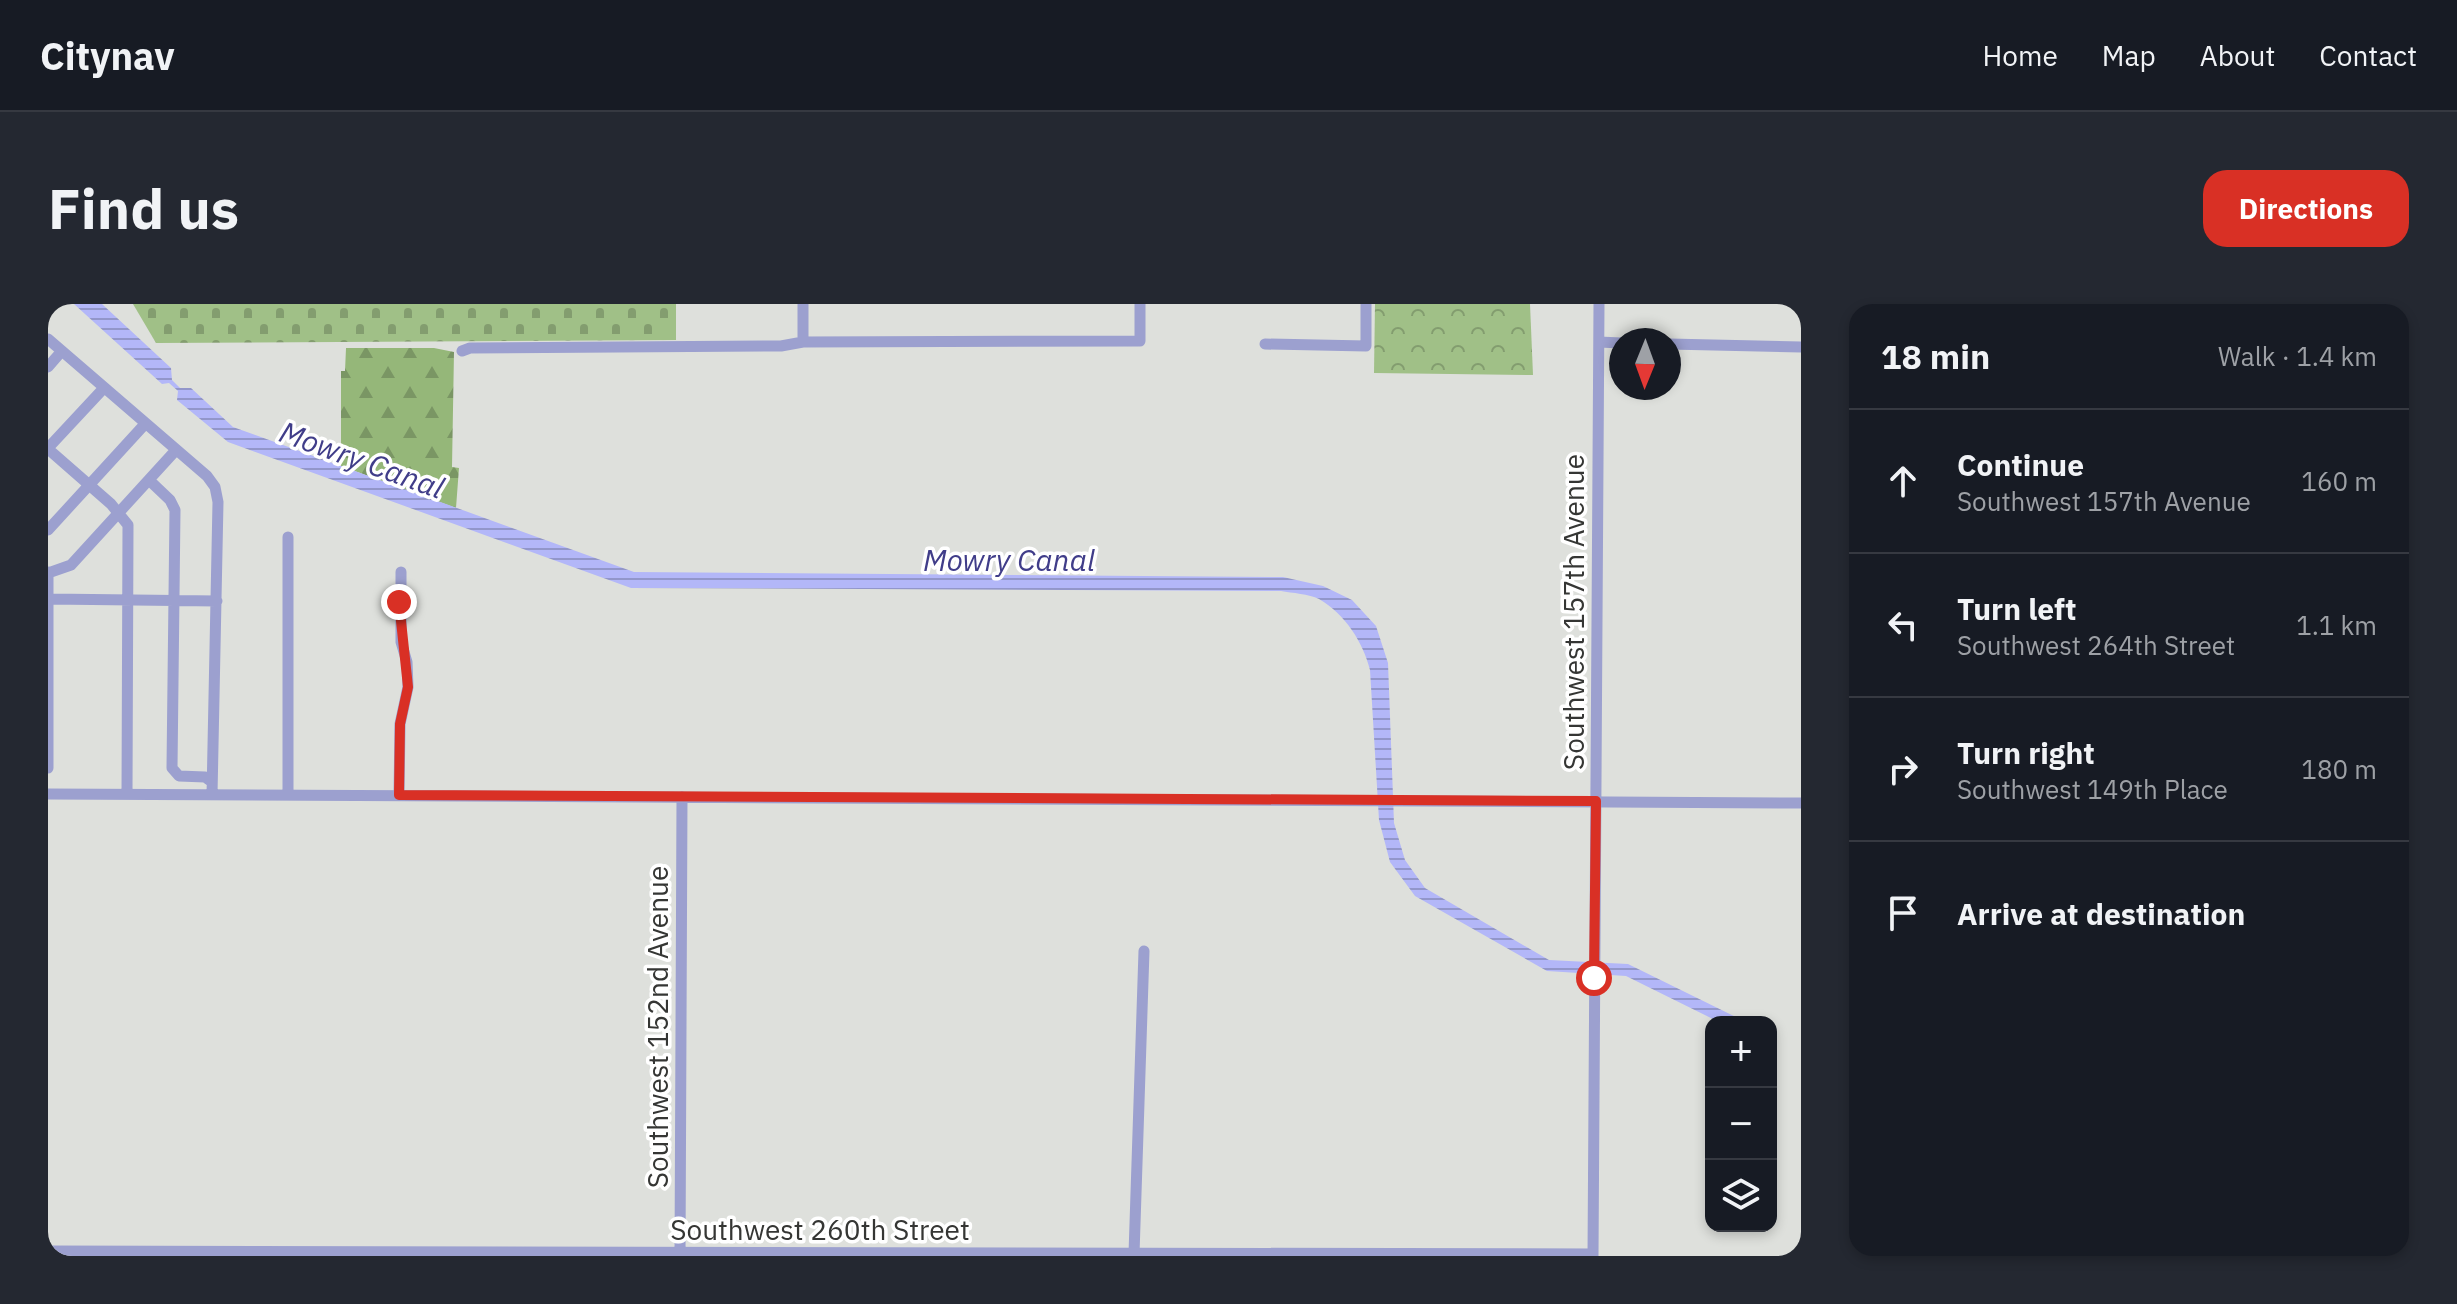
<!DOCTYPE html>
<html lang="en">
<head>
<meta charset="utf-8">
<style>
  body { margin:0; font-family:"IBM Plex Sans",sans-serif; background:#242831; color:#f1f3f6 }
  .controls { position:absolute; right:24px; bottom:24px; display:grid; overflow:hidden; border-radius:16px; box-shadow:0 4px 12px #0003 }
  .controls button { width:72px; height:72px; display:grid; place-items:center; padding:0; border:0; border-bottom:2px solid #363941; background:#171b24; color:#f1f3f6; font:40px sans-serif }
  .compass { position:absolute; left:1561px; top:24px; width:72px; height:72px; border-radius:50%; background:#171b24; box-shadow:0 4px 12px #0003; rotate:181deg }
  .stop { position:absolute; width:24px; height:24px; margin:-18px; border:6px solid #d93025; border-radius:50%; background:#fff }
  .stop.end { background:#d93025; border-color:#fff; box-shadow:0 2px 8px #0008 }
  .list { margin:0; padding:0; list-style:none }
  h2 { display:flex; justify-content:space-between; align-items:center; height:104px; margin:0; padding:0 32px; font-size:34px }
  h2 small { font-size:26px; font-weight:400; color:#9ea1a6 }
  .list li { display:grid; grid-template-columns:52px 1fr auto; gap:24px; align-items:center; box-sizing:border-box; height:144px; padding:0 32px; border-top:2px solid #363941 }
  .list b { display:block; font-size:30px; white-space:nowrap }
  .list p { margin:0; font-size:26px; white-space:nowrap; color:#9ea1a6 }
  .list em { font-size:26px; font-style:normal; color:#9ea1a6 }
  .icon { flex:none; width:44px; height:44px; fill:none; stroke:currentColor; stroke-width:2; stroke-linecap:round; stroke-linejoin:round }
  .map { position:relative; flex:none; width:1753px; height:952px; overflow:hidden; border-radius:24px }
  header { display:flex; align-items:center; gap:48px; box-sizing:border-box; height:112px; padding:0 40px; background:#171b24; border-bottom:2px solid #363941 }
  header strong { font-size:38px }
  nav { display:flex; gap:44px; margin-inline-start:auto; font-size:28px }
  .intro { display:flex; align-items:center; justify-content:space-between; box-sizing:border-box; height:192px; padding:0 48px }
  h1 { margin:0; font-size:56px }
  .button { padding:20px 36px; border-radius:24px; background:#d93025; color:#fff; font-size:28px; font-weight:700 }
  main { display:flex; gap:48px; padding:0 48px }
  aside { flex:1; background:#171b24; border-radius:24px; box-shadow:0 4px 12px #0003 }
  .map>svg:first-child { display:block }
</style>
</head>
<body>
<header>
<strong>Citynav</strong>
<nav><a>Home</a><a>Map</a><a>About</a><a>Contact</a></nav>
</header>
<div class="intro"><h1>Find us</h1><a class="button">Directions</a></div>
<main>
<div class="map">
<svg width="1753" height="952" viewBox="0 0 1753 952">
  <defs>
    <pattern id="forest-firs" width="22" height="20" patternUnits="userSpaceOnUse" patternTransform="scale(2)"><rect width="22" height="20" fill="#95b779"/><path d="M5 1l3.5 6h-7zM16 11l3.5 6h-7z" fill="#7a9664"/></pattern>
    <pattern id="cemetery-stones" width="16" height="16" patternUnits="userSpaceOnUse" patternTransform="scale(2)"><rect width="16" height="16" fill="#a0c087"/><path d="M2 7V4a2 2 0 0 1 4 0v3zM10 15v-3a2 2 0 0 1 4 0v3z" fill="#839d6f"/></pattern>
    <pattern id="park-crowns" width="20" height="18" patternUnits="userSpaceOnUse" patternTransform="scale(2)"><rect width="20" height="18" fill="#a0c087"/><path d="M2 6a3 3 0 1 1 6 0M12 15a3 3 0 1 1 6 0" fill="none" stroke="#839d6f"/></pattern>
    <pattern id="water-rules" width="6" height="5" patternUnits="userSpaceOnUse" patternTransform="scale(2)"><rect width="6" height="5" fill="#b3b7f8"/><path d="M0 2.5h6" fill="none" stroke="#9296ca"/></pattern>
  </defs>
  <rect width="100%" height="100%" fill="#dee0dc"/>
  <path fill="url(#forest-firs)" d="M298,44H386L406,48L404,163L411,164L408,204L293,162V67H297Z"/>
  <path fill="url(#cemetery-stones)" d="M85,0H628V36L108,39Z"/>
  <path fill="url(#park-crowns)" d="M1327,0H1482L1485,71L1326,69Z"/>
  <path fill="url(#water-rules)" d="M26,0H54L123,64L124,76L132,84H143L185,123L586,268L1235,273L1275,282L1304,296L1328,322L1340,359L1346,519L1357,556L1377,584L1501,656L1580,660L1698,718H1671L1578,672L1499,667L1367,592L1342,558L1331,516L1322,366C1315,338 1297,310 1271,295C1261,290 1244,289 1233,287L583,284L180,138L129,96L130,87L121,79L114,80Z"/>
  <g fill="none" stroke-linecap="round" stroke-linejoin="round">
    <path stroke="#9ca0cf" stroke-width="11" d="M0,35L159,172L167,183L170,198L164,491
      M755,38V0
      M1551,38L1573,39
      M1217,40L1318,42V0
      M1621,40L1753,43
      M414,47L422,44L733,42L755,38L1092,37V0
      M0,63L13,48
      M0,144L55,85
      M0,145L63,200L80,221L79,490
      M101,176L122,196L127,206L124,464L131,472L157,473L164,478
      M0,226L97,120
      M240,233V491
      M0,268V464
      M0,269L23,261L128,146
      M2,295L169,297
      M0,490L1753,499
      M351,491L352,420L360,383L359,358L353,338V268
      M0,947L1545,950
      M1086,950L1096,647
      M632,952L634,493
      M1545,952L1551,0"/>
  </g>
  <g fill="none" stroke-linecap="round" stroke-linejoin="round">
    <path stroke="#d93025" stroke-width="10" d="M351,298L360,383L352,420L351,491L1548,497L1546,674"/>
  </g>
  <g text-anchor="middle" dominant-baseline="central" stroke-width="7" stroke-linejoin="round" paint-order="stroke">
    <g font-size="28" fill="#353634" stroke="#fff">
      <text transform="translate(1525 308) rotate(-90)">Southwest 157th Avenue</text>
      <text transform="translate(609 723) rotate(-90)">Southwest 152nd Avenue</text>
      <text x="772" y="925">Southwest 260th Street</text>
    </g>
    <g font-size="30" font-style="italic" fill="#403d89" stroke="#fff">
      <text transform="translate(314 155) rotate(20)">Mowry Canal</text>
      <text x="961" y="255">Mowry Canal</text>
    </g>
  </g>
</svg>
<div class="controls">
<button>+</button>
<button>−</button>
<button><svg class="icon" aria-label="layers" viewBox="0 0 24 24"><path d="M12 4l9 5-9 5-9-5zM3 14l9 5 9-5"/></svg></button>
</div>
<svg class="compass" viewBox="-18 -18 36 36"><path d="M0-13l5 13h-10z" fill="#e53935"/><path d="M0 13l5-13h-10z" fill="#9ea1a6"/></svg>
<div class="stop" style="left:1546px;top:674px"></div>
<div class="stop end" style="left:351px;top:298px"></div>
</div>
<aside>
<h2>18 min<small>Walk · 1.4 km</small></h2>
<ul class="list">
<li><svg class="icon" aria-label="ahead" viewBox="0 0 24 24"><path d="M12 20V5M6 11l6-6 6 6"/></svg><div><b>Continue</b><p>Southwest 157th Avenue</p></div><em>160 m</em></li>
<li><svg class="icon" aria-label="left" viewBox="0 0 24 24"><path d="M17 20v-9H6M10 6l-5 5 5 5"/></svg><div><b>Turn left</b><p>Southwest 264th Street</p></div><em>1.1 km</em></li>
<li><svg class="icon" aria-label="right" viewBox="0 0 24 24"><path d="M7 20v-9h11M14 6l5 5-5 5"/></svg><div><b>Turn right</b><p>Southwest 149th Place</p></div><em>180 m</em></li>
<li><svg class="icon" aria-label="arrive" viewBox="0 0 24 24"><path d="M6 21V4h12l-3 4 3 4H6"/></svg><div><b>Arrive at destination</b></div></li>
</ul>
</aside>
</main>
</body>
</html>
